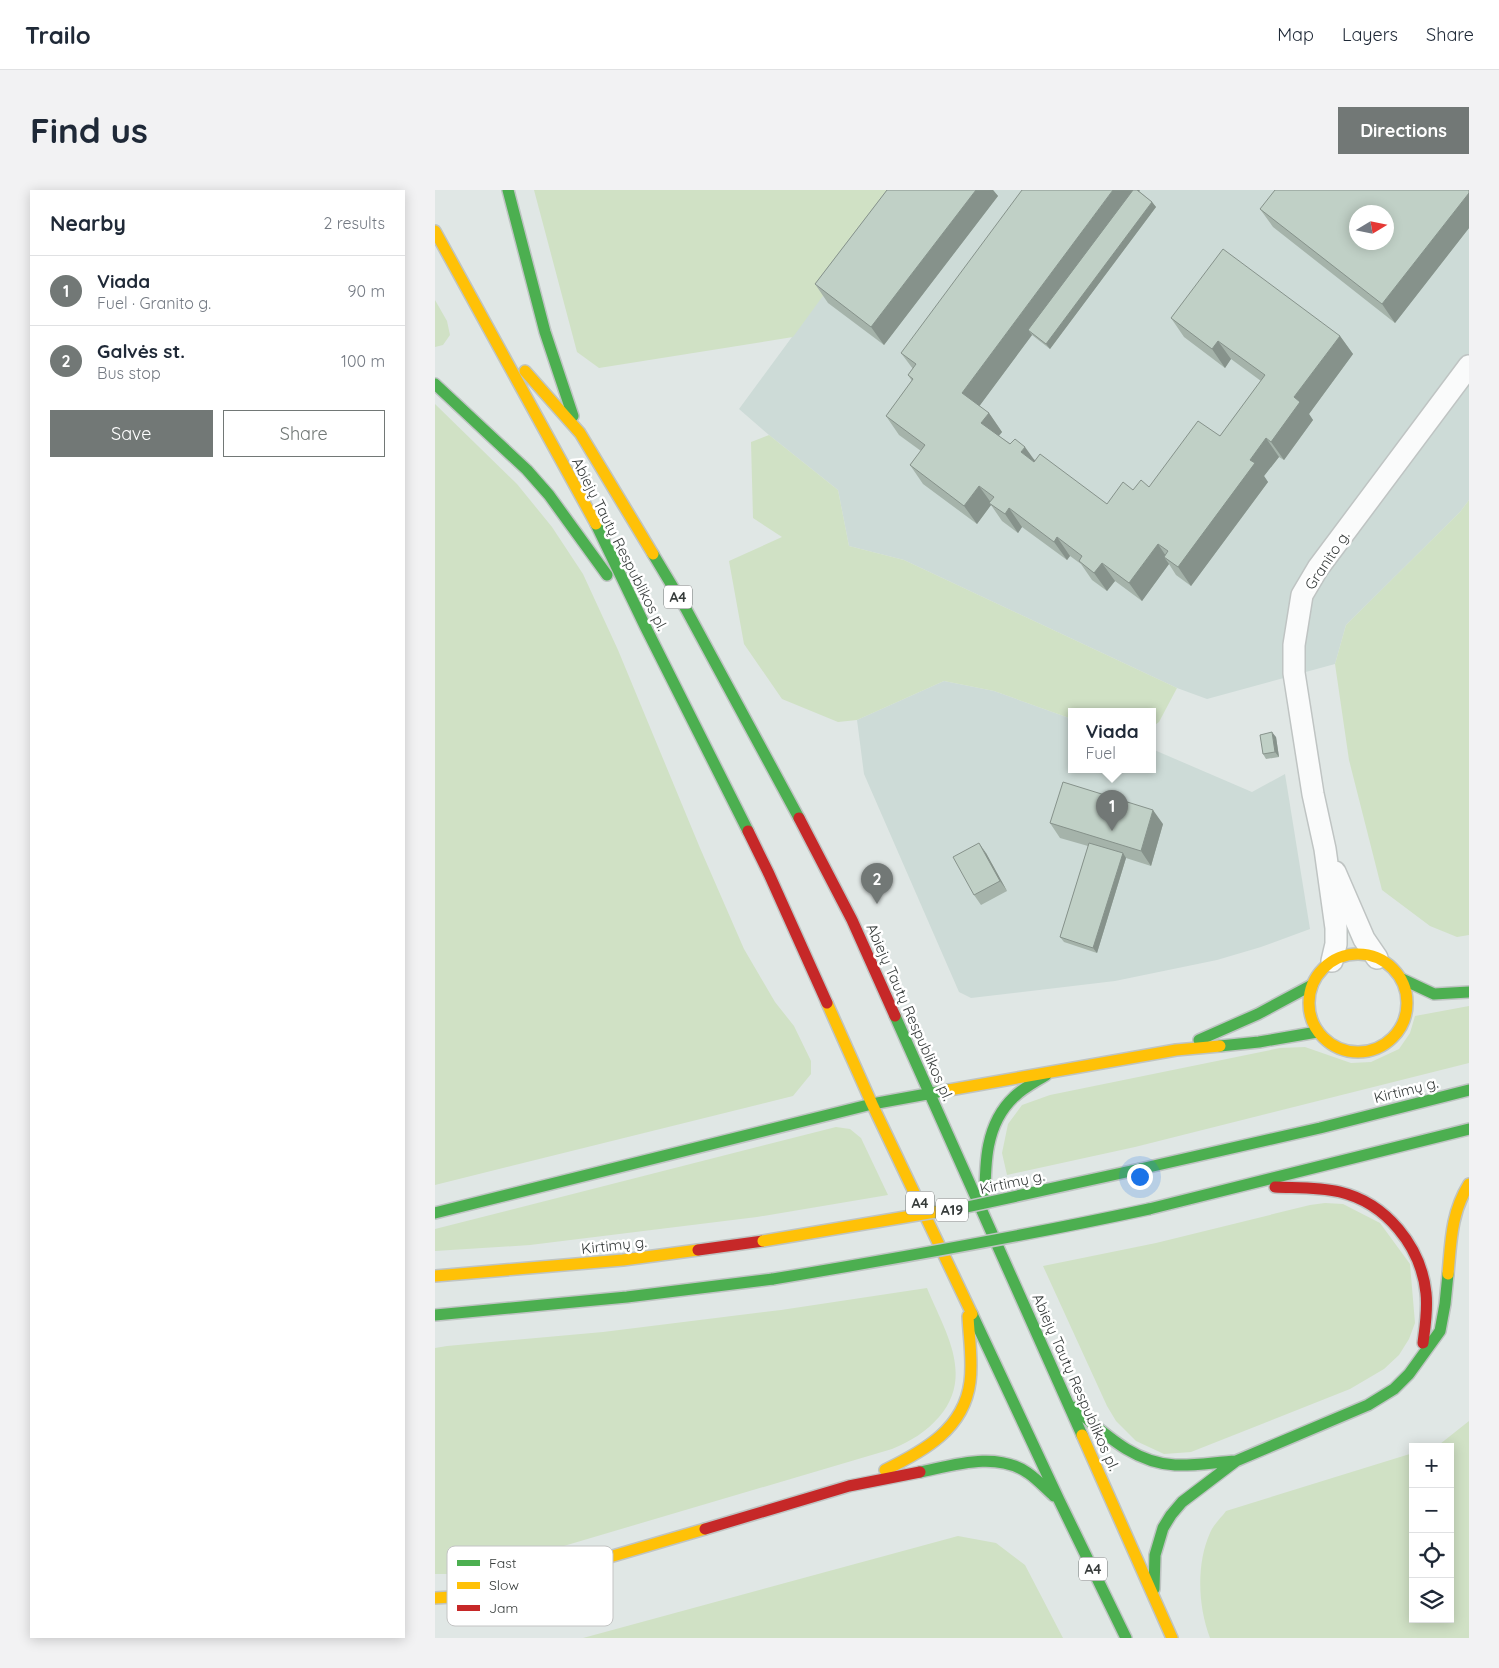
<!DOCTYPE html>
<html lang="en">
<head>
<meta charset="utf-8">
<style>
  body { margin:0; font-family:Quicksand,sans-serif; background:#f2f2f3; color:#1f2937 }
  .controls { position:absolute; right:15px; bottom:15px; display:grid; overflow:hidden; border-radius:0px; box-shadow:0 2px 12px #0003 }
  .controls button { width:45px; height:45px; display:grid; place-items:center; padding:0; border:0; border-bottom:1px solid #e0e1e3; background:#fff; color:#1f2937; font:25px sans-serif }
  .compass { position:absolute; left:914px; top:15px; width:45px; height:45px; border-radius:50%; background:#fff; box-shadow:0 2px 12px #0003; rotate:80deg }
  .you { position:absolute; left:704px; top:986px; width:18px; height:18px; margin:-12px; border:4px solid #fff; border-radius:50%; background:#1a73e8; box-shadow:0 0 0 8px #1a73e833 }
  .badge { display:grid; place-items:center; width:32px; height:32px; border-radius:50%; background:#727876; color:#fff; font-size:16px; font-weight:700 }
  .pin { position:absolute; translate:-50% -41px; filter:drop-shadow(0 1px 2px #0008) }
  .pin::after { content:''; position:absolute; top:26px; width:18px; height:15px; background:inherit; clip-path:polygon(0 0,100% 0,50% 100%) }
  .popup { position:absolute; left:633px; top:518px; width:88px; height:65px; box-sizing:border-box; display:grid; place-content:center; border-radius:0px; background:#fff; filter:drop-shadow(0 1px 4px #0005); font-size:16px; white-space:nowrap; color:#747a83 }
  .popup b { font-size:19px; color:#1f2937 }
  .popup::after { content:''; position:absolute; left:50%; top:100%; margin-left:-10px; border:10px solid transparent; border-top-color:#fff }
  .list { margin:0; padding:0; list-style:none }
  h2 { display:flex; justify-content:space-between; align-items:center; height:65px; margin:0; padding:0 20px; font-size:21px }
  h2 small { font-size:16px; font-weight:400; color:#747a83 }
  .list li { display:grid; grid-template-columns:32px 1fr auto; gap:15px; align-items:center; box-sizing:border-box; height:70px; padding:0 20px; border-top:1px solid #e0e1e3 }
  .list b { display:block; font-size:19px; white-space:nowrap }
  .list p { margin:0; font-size:16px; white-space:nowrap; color:#747a83 }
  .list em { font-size:16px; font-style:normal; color:#747a83 }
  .actions { display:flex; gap:10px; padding:15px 20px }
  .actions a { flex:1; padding:11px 0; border:1px solid #727876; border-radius:0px; text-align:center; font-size:18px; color:#727876 }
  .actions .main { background:#727876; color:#fff }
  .icon { flex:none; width:28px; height:28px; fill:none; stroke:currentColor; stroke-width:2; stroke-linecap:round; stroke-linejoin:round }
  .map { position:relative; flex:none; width:1034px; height:1448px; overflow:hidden; border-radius:0px }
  header { display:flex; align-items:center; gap:30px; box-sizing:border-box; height:70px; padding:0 25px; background:#fff; border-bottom:1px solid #e0e1e3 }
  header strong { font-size:24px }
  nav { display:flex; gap:28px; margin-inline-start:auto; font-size:18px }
  .intro { display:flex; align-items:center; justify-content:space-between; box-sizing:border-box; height:120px; padding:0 30px }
  h1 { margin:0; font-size:35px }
  .button { padding:12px 22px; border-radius:0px; background:#727876; color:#fff; font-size:18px; font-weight:700 }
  main { display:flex; gap:30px; padding:0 30px }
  aside { flex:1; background:#fff; border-radius:0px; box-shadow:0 2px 12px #0003 }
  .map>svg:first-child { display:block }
</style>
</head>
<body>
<header>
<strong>Trailo</strong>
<nav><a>Map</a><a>Layers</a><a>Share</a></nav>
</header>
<div class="intro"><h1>Find us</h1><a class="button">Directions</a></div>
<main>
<aside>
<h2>Nearby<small>2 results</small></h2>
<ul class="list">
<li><span class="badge">1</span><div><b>Viada</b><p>Fuel · Granito g.</p></div><em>90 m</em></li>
<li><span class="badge">2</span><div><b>Galvės st.</b><p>Bus stop</p></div><em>100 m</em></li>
</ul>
<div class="actions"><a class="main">Save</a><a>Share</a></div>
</aside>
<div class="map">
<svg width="1034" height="1448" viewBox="0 0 1034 1448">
  <rect width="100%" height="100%" fill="#e0e7e5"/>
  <path fill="#cddbd7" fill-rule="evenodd" d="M465,0H1034V310L1025,322L911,435L900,474L772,509L742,498L469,370L414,356L403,300L334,245L304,219ZM922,22H952V52H922Z
    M509,491L559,501L637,529V580H717V559L817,602L850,584L875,739L826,757L782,770L680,791L536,808L524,802L429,584L422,530Z"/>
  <path fill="#d0e1c5" d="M99,0H465L358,147L164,178L142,162Z
    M0,110L12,131L15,145L8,155L0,157Z
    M0,214L82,294L117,337L148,384L183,460L265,658L309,759L340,812L359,836L376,871V884L358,906L0,995Z
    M334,245L403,300L414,356L469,370L742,498L724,532L717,537V522H637V529L559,501L509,491L422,530L403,532L347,509L309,454L294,371L347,347L318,328L316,252Z
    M1034,310V745L1022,747L995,736L947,700L914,570L900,474L911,435L1025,322Z
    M1034,816V873L700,957L572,985L567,963L573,934L587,915L615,905L845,858L870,857L916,873L936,872L964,859L975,843L980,826Z
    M401,937L415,939L426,948L453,1005L322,1027L95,1055L0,1061V1039Z
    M890,1013L908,1014L945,1033L975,1074L980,1133L974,1149L964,1165L949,1179L915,1199L756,1262L729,1264L701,1251L681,1231L672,1216L608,1076L721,1053L875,1015Z
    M492,1098C509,1140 540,1185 504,1227C491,1242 476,1251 457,1259L44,1381L26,1384H0V1158L12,1156L168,1142L346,1120Z
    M1034,1231V1448H775C763,1417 761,1374 775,1343C778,1335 786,1328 791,1321L978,1263V1429H1015V1257H997L1005,1254Z
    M523,1346L561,1353L590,1375L628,1448H148Z"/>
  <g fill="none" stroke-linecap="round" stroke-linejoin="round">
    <g stroke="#bfc4c3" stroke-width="24">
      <path id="street" d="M900,682L929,749L942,768
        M897,771L901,754V738L890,659L878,604L859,483V455L867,405L883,378L1034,176"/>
    </g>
    <g stroke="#bfc4c3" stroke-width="14">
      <path id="fast" d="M73,0L110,142L138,226
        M0,194L92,280L114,305L172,385
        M161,334L210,436L313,641
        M218,364L251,419L364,628
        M967,789L999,804L1034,802
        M460,826L647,1245
        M764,850L823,824L877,795
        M785,856L824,852L882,842
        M705,979L885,938L1034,900
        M550,1014C550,977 549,935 579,907C588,898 600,892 611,885
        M714,1019L1034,939
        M0,1023L437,914L514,900
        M537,1124L624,1310L691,1448
        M0,1125L192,1107L338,1089
        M638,1217C668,1242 698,1273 740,1275C760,1276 781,1272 801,1271
        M485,1282C519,1275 562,1261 593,1283C602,1289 611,1299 619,1306
        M719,1399L720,1365L728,1338L736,1325L747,1312L801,1271L933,1215L959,1199L974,1184L1005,1141L1010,1114L1013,1084"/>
    </g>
    <g stroke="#bfc4c3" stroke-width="14">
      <path id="slow" d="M0,41L161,334
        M90,181L145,243L218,364
        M874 813a49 49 0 1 1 98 0a49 49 0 1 1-98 0Z
        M392,813L437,914L537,1124
        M514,900L741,860L785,856
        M1013,1084C1016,1051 1016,1023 1034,994
        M0,1086L188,1070L263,1060
        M647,1245L737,1448
        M450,1280C489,1261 529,1239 535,1192C538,1170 534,1148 533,1126
        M0,1408L33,1406L65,1399L270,1339"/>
    </g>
    <g stroke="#bfc4c3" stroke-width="14">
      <path id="jam" d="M364,628L417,730L460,826
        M313,641L334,684L392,813
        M840,997C862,998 884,997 905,1002C951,1013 986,1056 991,1103C993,1120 990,1137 988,1153
        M263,1060L328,1051
        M270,1339L414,1296L485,1282"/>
    </g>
    <use href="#street" stroke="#fafbfb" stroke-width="21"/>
    <use href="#fast" stroke="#4caf50" stroke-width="11"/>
    <use href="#slow" stroke="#ffc107" stroke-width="11"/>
    <use href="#jam" stroke="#c62828" stroke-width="11"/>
    <g stroke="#bfc4c3" stroke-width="14" stroke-linecap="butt">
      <path id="fast-bridge" d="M500,1022L532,1017L705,979
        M338,1089C464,1068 589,1046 714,1019"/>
    </g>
    <g stroke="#bfc4c3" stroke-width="14" stroke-linecap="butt">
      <path id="slow-bridge" d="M328,1051L500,1022"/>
    </g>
    <use href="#fast-bridge" stroke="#4caf50" stroke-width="11"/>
    <use href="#slow-bridge" stroke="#ffc107" stroke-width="11"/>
  </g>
  <path fill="#a5b3aa" d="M452,0H558L563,6L449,155L393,113L380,94Z
    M1034,0V38L960,133L838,37L825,19Z
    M704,1L717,12L721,17L615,159L597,145L544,216L554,223L567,242L564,246L600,270L672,314L698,300L714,297L785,246L826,191L796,169L790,178L749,147L736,128L905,146L918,164L874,224L878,230L849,270L844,267L829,286L833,292L756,396L741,385L734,374L707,411L680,391L672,401L657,390L646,374L635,366L632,370L587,337L583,343L567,331L556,315L542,334L488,294L475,275L486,261L464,245L451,226L477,191L473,185L478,179L466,163Z
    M841,547L844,567L831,569L828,564Z
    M615,633L728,634L716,676L691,668L662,763L629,752L625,747L653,656L625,648Z
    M551,663L572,701L546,715L539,705Z"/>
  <path fill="#86928b" d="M541,0H558L563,6L449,155L436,137Z
    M678,0H705L598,144L593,140L597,145L540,222L527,203Z
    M1034,3V38L960,133L947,114Z
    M717,12L721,17L615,159L611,154Z
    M905,146L918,164L874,224L878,230L849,270L836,252L859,207Z
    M783,151L796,169L790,178L777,159Z
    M554,223L567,242L559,251L546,233Z
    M831,248L844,267L829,286L833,292L756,396L743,377L815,270Z
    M590,257L603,275L586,262Z
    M544,296L557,314L554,313L556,315L542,334L529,316Z
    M574,318L587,337L583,343L570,324Z
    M622,347L635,366L632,370L619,352Z
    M723,354L735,372L729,367L734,374L707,411L694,393Z
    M667,373L680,391L672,401L659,383Z
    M837,542L841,547L844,567L840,562Z
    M718,620L728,634L716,676L706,661Z
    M544,653L551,663L572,701L565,691Z
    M688,663L691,668L662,763L658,758Z"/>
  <path fill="#c0d0c6" stroke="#86928b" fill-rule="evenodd" d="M452,0H541L436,137L380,94Z
    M587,0H678L527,203L554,223L546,233L575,254L580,249L590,257L586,262L599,272L605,264L672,314L688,292L698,300L706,290L714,297L763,231L785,246L830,185L783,151L777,159L736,128L788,59L905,146L859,207L865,212L836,252L831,248L815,270L820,273L743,377L729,367L733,361L723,354L694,393L667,373L659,383L644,371L647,366L622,347L619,352L574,318L570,324L554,313L559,307L544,296L529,316L475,275L490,255L451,226L478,189L473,185L481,174L466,163Z
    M698,0H702L717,12L611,154L593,140Z
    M840,0H1034V3L947,114L825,19ZM922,22H952V52H922Z
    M837,542L840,562L828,564L825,545Z
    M628,592L718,620L706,661L615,633Z
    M544,653L565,691L539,705L518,667Z
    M654,653L688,663L658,758L625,747Z"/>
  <g text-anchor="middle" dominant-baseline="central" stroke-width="5" stroke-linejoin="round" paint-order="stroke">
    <g fill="#fff" stroke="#737676" stroke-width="1">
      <rect x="229" y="395.5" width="28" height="23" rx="4"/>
      <rect x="471" y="1001.5" width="28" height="23" rx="4"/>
      <rect x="501" y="1008.5" width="32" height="23" rx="4"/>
      <rect x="644" y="1367.5" width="28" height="23" rx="4"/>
    </g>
    <g font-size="14" font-weight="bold" fill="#373c3b">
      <text x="243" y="407">A4</text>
      <text x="485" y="1013">A4</text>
      <text x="517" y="1020">A19</text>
      <text x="658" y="1379">A4</text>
    </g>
    <g font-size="15" fill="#373c3b" stroke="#fff">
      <text transform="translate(185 354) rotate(63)">Abiejų Tautų Respublikos pl.</text>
      <text transform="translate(892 370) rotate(-56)">Granito g.</text>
      <text transform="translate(475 822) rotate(66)">Abiejų Tautų Respublikos pl.</text>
      <text transform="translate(971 900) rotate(-14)">Kirtimų g.</text>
      <text transform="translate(577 992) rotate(-12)">Kirtimų g.</text>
      <text transform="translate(179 1055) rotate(-6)">Kirtimų g.</text>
      <text transform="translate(641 1192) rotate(66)">Abiejų Tautų Respublikos pl.</text>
    </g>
  </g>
  <rect x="12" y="1356" width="166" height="80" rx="8" fill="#fff" stroke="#c3c4c4" stroke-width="1"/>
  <rect x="22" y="1370" width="23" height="6" fill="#4caf50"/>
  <rect x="22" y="1392" width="23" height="7" fill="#ffc107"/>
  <rect x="22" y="1415" width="23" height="6" fill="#c62828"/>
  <g font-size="14" fill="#373c3b">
    <text x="54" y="1378">Fast</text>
    <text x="54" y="1400">Slow</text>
    <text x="54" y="1423">Jam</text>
  </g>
</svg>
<div class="controls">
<button>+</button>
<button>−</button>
<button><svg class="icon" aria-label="locate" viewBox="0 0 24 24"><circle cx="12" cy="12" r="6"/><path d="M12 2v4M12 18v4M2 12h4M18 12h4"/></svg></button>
<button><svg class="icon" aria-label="layers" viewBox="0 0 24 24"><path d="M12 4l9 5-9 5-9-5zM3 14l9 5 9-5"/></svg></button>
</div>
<svg class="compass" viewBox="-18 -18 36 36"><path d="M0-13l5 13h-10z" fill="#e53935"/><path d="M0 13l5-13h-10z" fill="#747a83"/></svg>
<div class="you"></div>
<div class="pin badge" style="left:677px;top:641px">1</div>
<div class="popup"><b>Viada</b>Fuel</div>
<div class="pin badge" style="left:442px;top:714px">2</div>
</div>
</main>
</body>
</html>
